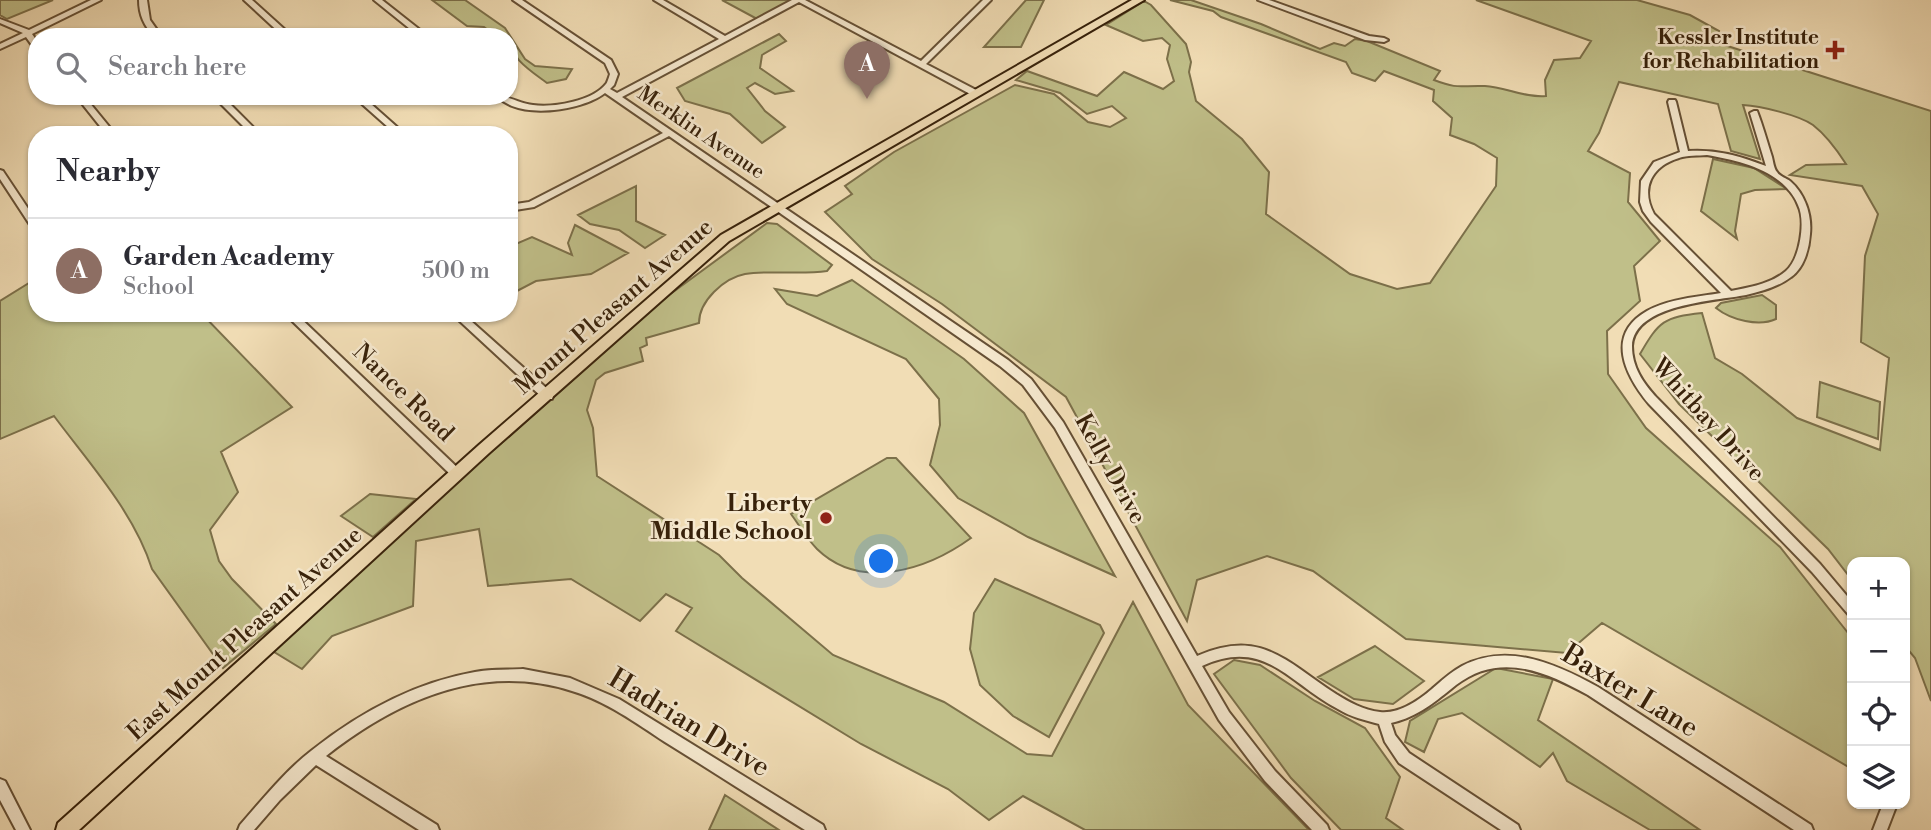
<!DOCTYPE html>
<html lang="en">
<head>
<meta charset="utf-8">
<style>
  body { margin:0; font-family:"Libre Bodoni",serif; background:#f2f2f3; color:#2b2b33 }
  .controls { position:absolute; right:21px; bottom:21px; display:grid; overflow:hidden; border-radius:14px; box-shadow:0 2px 5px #0004 }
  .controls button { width:63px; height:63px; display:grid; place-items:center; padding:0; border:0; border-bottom:2px solid #e1e1e2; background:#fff; color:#2b2b33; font:35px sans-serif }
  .you { position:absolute; left:882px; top:562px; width:24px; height:24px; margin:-18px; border:5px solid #fff; border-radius:50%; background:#1a73e8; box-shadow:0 0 0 10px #1a73e833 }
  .badge { display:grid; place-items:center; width:46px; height:46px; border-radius:50%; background:#8f2418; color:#fff; font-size:23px; font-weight:700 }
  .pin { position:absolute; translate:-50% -58px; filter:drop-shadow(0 2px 4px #0008) }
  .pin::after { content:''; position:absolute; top:37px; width:24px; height:21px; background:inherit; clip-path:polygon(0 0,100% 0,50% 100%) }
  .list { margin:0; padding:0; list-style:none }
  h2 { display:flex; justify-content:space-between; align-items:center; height:91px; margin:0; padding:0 28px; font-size:30px }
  h2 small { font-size:23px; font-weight:400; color:#7c7c81 }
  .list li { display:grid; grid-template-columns:46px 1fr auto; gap:21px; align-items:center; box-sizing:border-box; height:105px; padding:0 28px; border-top:2px solid #e1e1e2 }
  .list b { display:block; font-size:26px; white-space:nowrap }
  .list p { margin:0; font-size:23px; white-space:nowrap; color:#7c7c81 }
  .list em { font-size:23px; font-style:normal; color:#7c7c81 }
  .icon { flex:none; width:38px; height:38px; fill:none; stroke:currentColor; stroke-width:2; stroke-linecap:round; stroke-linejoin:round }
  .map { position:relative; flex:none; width:1931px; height:830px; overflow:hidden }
  .search { position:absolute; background:#fff; box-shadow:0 2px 5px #0004; left:28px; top:28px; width:490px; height:77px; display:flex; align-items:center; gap:18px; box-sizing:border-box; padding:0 24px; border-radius:28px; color:#7c7c81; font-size:26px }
  .panel { position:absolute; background:#fff; box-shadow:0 2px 5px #0004; left:28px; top:126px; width:490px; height:196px; border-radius:28px }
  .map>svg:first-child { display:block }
</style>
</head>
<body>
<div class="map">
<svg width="1931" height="830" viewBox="0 0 1931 830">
  <rect width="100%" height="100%" fill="#f1ddb5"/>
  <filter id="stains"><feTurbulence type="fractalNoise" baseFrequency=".00286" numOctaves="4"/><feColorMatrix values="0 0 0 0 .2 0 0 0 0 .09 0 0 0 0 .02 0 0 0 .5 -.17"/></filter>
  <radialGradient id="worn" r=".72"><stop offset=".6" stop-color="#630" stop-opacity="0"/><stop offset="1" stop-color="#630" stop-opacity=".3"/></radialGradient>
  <path fill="#c0bf89" stroke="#7c704a" stroke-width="2" d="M0,0H53L7,19L0,15Z
    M432,0H465L505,28L525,59L535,66L572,69L566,79L547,83C531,71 509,58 509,37H497L484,27L467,26Z
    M722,0H797L759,20Z
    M1026,0H1044L1021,47H984Z
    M1170,0H1191L1261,24L1320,49L1334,43L1345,46L1355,39L1367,41L1440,71L1434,80C1460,90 1460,85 1485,86C1505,87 1525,98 1546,96L1545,80L1554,60L1580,58L1591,41L1476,0H1637L1690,15L1719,31L1715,42L1931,111V701L1915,658L1905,646V562H1852V580L1828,549L1679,404L1640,354C1659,321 1664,317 1702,313L1715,358L1742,374L1797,418L1880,450L1889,358L1861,342L1865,256L1878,214L1862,186L1790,175L1806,165L1846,164C1837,150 1826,135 1813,125C1799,115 1760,106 1743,105L1760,159L1731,151L1718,104L1619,82L1599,133L1588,151L1630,173L1628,202L1660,241L1634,266L1640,301L1607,331L1608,374L1646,428L1780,547L1852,638V769L1602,623L1567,653L1406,639L1313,571L1267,556L1197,580L1187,621L1066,397L942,304L872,259L825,212L852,194L845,186L894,152L1015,85L1054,94L1088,122L1110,127L1126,118L1112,106L1087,114L1060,93L1016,80L1027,71L1097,96L1124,72L1163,89L1174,81L1167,59L1170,45L1162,38L1143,41L1106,25L1144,1L1151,5L1186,44L1191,62L1189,72L1196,101L1242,139L1269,172L1266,214L1350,274L1397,289L1430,283L1496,186L1497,158L1474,144L1450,135L1452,118L1433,101L1434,90L1384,71L1375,81L1352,73L1346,62L1221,17L1213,11Z
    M779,34L786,41L762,55L760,68L793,91L775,94L755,83L747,88L765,111L785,127L762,143L730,114L685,101L677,88Z
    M1713,159L1754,168L1787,189L1755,190L1741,194L1735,231L1737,239L1701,211Z
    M636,186V221L665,235L645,248L619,230L590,224L578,215Z
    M767,223L777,224L832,265L827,271C800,275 771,270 745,274C724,278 699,301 699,323L646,338L647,345L640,348L643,361L605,373L596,380L587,410L593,428L597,476L719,555L742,578L833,655L944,702L1027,754L1052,756L1133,602L1188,705L1309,830H1085L1023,796L989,820L948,789L861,744L676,631L692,608L666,594L640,621L571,579L488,586L479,529L416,541L413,606L332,636L302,669L271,650L414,518L511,435L665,298Z
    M575,225L628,253L591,274L536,281L517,291L509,285V241L516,244L532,237L572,255L568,243Z
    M37,278V313H201L292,407L221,452L238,492L210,530L219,561L232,579L276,624L223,668L152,569C134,512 89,463 54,416L0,439V301Z
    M852,280L964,359L1024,413L1115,576L1028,537L958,498L930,465L940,425L939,399L906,359L787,304L775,289L817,296Z
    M1762,295L1776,305V319C1759,327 1731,320 1716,308L1721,303Z
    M1820,382L1880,402L1878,439L1817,417Z
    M887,458H896L971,538C928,569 861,592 817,549C807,539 799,525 791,514Z
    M370,494L416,499L373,537L341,516Z
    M995,579L1100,625L1104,633L1049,737L1013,716L980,685L970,649L974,613Z
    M1375,646L1424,681L1393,704L1354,699L1318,677Z
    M1234,660L1260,665L1315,701L1365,728L1400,777L1386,818L1403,830H1341L1291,778L1214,674Z
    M1496,668L1553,679L1538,720L1700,830H1650L1567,781L1553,753L1540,767L1462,713L1438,719L1424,752L1405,742L1410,721Z
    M725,795L779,830H709Z"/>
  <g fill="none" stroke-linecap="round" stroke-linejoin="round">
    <g stroke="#665035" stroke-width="4">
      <path id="minor" d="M91,0H101L32,34L37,41V48H34L26,37L0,49V44L23,33L0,23V19L29,30Z
        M139,0H147L150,20L162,37H154C144,25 139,15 139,0Z
        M244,0H252L293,37H284Z
        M374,0H382L429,37H420Z
        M513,0H522L611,60L618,74L614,85L610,89L617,93L719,39L654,0H663L725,36L792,0H805L921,61L983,0H991L926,64L978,91V95H972L799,2L622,97L1008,360L1031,379L1063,422L1197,656C1261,628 1285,661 1336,694C1349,702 1363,710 1380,712C1399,714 1418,701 1432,689C1441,681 1451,672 1462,666C1508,642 1556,664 1598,687L1811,825L1813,830H1794L1588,695C1546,672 1500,651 1456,685C1436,701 1418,717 1391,723L1395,735L1409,753L1518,825L1520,830H1501L1399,763L1385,742L1379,724C1364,720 1351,717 1338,709C1288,683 1265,637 1202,666L1229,712L1275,771L1327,825L1329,830H1312L1265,781L1219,720L1055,428L1023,385L1000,366L669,136L534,207L509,211V205L529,202L663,133L605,93C584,109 537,116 512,106C507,104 502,100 497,98L496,96C510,96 520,104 533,105C553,108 593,101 606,84C607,84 610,74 610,74L605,63Z
        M1258,0H1269L1369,36L1384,38L1388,40L1384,42L1365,40Z
        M76,96H84L116,135H107Z
        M213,96H222L261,135H252Z
        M353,96H362L406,135H397Z
        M1669,100H1675L1676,102L1688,151C1716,149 1740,156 1766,166L1750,113L1754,111H1757C1763,126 1767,142 1772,157C1773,161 1774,169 1777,172C1779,176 1786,178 1790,181C1805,194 1812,215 1810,234C1809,249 1804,268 1791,277C1778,287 1762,291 1746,295C1715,301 1634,304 1632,346C1632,367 1643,383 1657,398L1820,564L1852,602V615L1848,614L1812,572L1649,404C1625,375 1605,335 1647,311C1668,299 1697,297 1721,293L1651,222L1643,211L1640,202L1641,181L1654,162L1680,152L1668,102ZM1707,155C1734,160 1765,166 1786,187C1790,191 1796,199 1798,205C1806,221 1800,259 1786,271C1771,284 1750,287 1731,291L1654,214C1640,188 1652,166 1679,158C1687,155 1698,156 1707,155Z
        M0,170L3,171L37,222V232L34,231L0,179Z
        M284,313H295L461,471L462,474L461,477H453Z
        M451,313H462L552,393L553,396L552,399H544Z
        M523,669L570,678L619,699L823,825L825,830H805C758,801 712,771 665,742C636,723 606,701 572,691C482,662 397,700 326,756L437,825L439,830H419L316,765L280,800L254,830H238L240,825C262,800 285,771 311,751C359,713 413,683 475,672C490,669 507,670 523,669Z
        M0,779L5,781L30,830H16L0,800Z
        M1883,804H1897L1887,830H1873Z"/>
    </g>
    <g stroke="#37210a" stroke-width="4">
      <path id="major" d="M1132,0H1144L729,241L489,453L79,830H56L58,823L479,445L721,235Z"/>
    </g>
    <use href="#minor" fill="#f6e9cf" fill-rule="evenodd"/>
    <use href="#major" fill="#f1ddb5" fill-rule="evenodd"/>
  </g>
  <g fill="#8f2418" stroke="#f6e9cf" stroke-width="2.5">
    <path d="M1831.5 39.5h7v7h7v7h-7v7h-7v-7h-7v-7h7z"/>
    <circle cx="826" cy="518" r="7"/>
  </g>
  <g text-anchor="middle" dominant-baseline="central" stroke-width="5" stroke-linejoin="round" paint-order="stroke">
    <g font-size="21" font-weight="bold" fill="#37210a" stroke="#f6e9cf" text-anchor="end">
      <text x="1819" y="38">Kessler Institute<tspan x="1819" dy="24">for Rehabilitation</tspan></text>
    </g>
    <g font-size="21" fill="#37210a" stroke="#f6e9cf">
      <text transform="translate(701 133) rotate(34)">Merklin Avenue</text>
    </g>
    <g font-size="24" fill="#37210a" stroke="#f6e9cf">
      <text transform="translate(614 307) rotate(-41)">Mount Pleasant Avenue</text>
      <text transform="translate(403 393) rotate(44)">Nance Road</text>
      <text transform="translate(1708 420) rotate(48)">Whitbay Drive</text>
      <text transform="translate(1110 469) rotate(61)">Kelly Drive</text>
      <text transform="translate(245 634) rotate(-42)">East Mount Pleasant Avenue</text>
    </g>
    <g font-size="24" font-weight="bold" fill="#37210a" stroke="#f6e9cf" text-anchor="end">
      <text x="812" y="504">Liberty<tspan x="812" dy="28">Middle School</tspan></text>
    </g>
    <g font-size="28" fill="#37210a" stroke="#f6e9cf">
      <text transform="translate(1630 691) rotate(31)">Baxter Lane</text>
      <text transform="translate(689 723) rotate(31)">Hadrian Drive</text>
    </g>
  </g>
  <rect width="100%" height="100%" filter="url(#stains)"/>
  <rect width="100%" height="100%" fill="url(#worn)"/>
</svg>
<div class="controls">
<button>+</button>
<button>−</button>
<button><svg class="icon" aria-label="locate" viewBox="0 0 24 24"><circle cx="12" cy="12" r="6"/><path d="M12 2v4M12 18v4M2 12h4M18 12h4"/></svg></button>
<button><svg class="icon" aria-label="layers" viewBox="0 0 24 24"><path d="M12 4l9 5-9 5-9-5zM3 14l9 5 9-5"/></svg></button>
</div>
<div class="you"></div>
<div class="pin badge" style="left:867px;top:99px;background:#8d6e63">A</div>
<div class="search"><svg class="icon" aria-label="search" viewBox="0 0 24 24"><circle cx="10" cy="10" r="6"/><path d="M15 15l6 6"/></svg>Search here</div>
<section class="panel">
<h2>Nearby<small></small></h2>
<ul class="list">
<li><span class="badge" style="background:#8d6e63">A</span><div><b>Garden Academy</b><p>School</p></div><em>500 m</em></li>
</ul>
</section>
</div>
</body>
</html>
